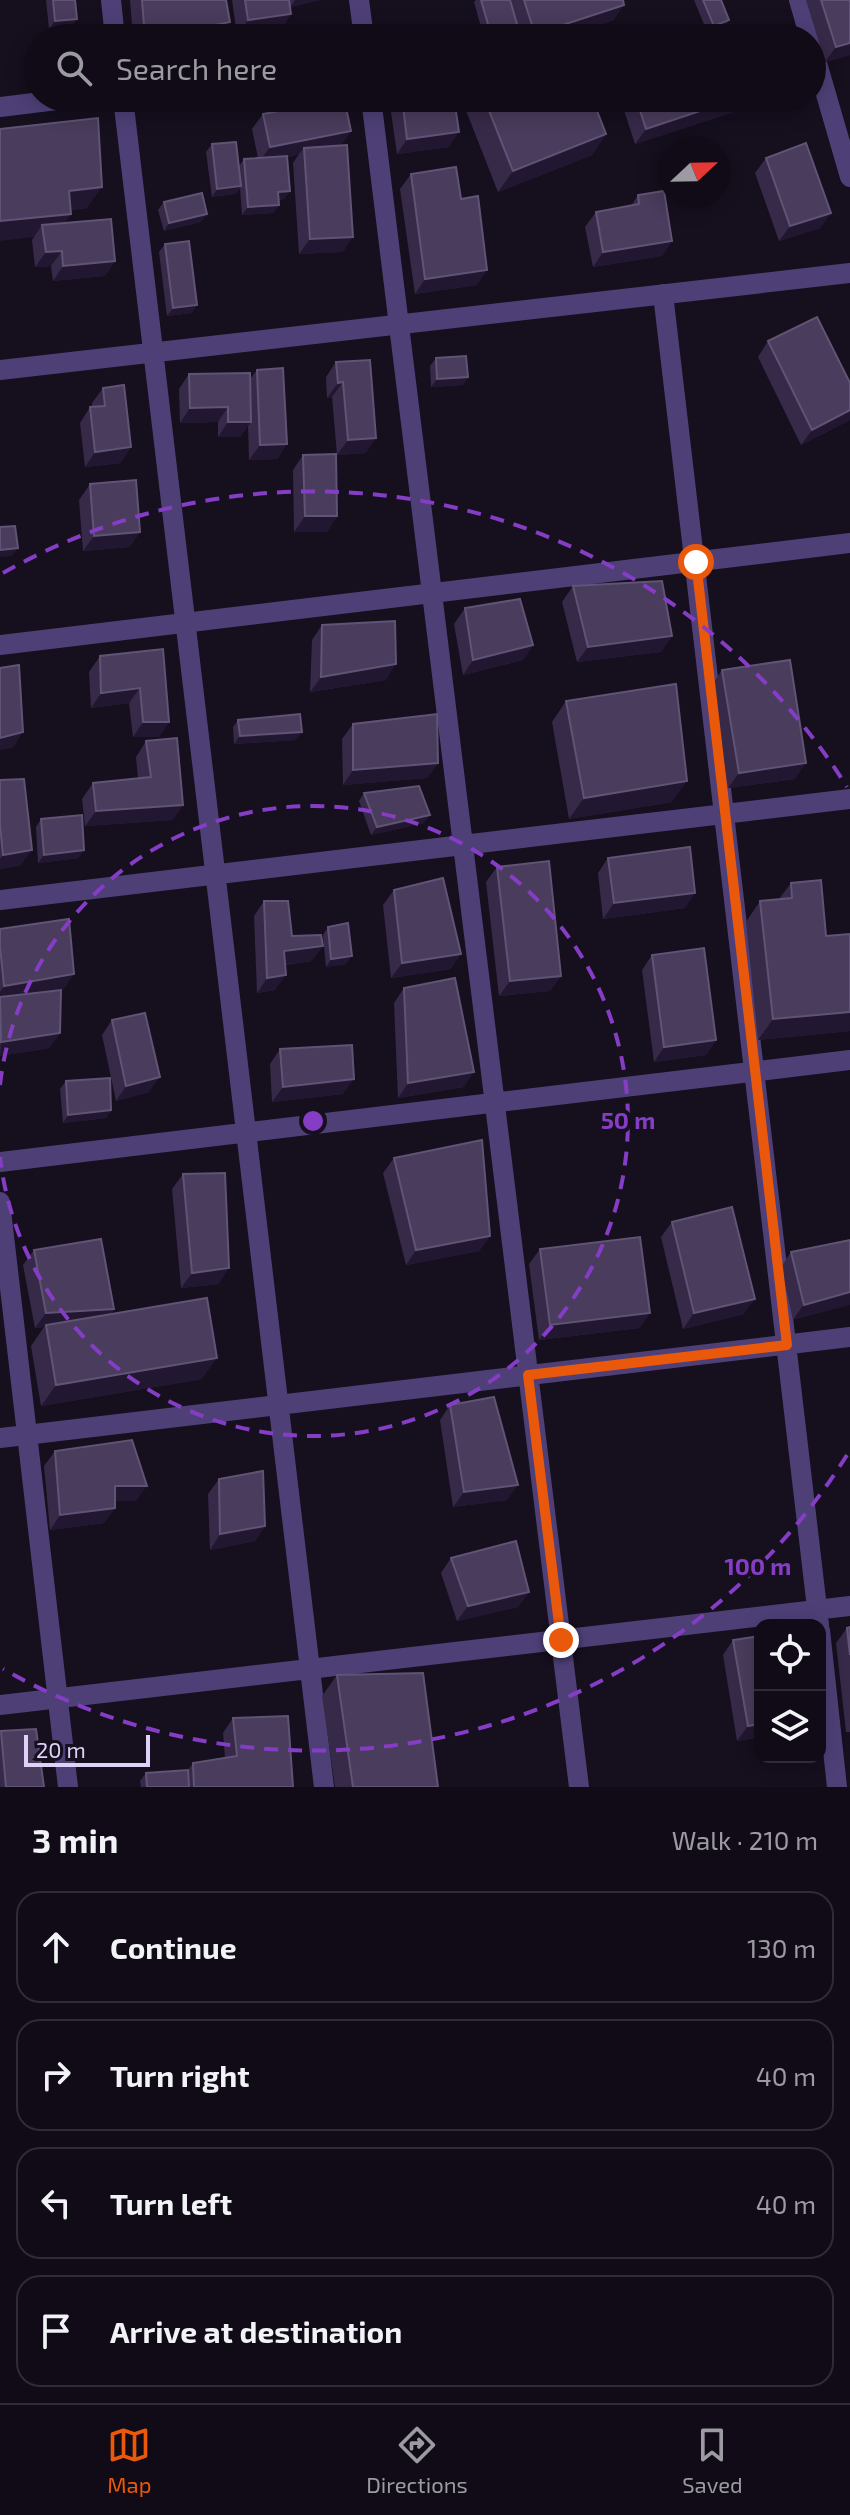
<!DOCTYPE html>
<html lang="en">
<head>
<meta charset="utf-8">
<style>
  body { margin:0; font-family:"Exo 2",sans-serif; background:#19141f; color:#f1f3f6 }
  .controls { position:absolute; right:24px; bottom:24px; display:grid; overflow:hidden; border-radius:16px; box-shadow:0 4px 20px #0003 }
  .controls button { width:72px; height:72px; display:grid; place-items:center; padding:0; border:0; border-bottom:2px solid #302b35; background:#100b16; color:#f1f3f6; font:40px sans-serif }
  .compass { position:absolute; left:658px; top:136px; width:72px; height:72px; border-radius:50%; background:#100b16; box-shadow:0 4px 20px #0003; rotate:68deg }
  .scale { position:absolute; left:24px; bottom:20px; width:126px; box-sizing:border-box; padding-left:8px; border:4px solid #dfd2f9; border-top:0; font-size:22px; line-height:28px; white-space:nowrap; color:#dfd2f9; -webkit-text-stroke:6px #150f1e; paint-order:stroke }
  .stop { position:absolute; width:24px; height:24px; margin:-18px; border:6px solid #ea580c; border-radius:50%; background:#fff }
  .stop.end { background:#ea580c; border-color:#fff; box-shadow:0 2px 8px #0008 }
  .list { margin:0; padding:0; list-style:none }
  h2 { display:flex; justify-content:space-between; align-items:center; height:104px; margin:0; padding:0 32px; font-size:34px }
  h2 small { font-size:26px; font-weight:400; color:#9c9ba1 }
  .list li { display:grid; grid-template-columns:52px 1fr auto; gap:24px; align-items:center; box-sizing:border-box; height:112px; margin:0 16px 16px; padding:0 16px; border:2px solid #302b35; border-radius:24px }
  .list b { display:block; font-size:30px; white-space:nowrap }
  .list em { font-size:26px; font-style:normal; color:#9c9ba1 }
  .icon { flex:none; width:44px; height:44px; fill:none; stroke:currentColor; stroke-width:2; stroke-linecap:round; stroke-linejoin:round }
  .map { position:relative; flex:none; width:850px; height:1787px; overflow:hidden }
  .search { position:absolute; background:#100b16; box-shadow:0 4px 20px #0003; left:24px; right:24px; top:24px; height:88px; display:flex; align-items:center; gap:20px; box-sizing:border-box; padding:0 28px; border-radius:44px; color:#9c9ba1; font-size:30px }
  .sheet { height:616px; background:#100b16 }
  nav { display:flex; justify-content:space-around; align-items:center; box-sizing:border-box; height:112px; border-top:2px solid #302b35; background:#100b16; font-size:22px; color:#9c9ba1 }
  nav a { display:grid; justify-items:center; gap:4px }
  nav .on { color:#ea580c }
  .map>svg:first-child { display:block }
</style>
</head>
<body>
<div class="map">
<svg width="850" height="1787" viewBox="0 0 850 1787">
  <rect width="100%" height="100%" fill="#150f1e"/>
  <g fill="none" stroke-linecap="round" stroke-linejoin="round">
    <path stroke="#4e4077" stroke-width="20" d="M111,0L115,38
      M359,0L364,38
      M799,0L810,38
      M812,46L850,177
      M123,98L324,1787
      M371,98L579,1787
      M0,107L73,98
      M663,294L819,1625
      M0,370L850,273
      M0,645L850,543
      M0,900L850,799
      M0,1162L850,1060
      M0,1202L68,1787
      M0,1438L850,1337
      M820,1630L837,1787
      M0,1705L850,1606"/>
  </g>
  <path fill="#372a49" d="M46,0H75L72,27L49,29Z
    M130,0H226L230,22L219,38H133Z
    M232,0H320L290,7L291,14L281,29L237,35Z
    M476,0H623L614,20L559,38H484L474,2Z
    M694,0H721L729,20L724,28L708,34Z
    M806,0H850V55L825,62Z
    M278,98H344L351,131L340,146L343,252L299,254L293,163L299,154L287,157L290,191L284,199L278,200L279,205L273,213L242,215L240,188L235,194L212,197L206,152L212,144L239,166L244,159L258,158L252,129L263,114L280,110Z
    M389,98H454L449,147L397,154Z
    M461,98H592L606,134L592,155L498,192Z
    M620,98H762L758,104L635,144Z
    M0,129L87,208L71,210V214L64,223L115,261L105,276L53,281L51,266L35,267L32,240L34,237Z
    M766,158L831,213L820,228L779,241L755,173Z
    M411,174L461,199L477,285L415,294L400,189Z
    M638,195L672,241L662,256L593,267L585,227L596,212L631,206Z
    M164,202L201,222L164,231L158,210Z
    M165,244L192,313L167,316L159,252Z
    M768,341L850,383V420L801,445L758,357Z
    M436,358L468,377L463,385L431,387L430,366Z
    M336,362L366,453L337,455L332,397L327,398L326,377Z
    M257,370L287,444L277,459L249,460L248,425L240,437H218V422L180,423L179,389L189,374L250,379Z
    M103,388L121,463L85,467L80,423L90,407H92V403Z
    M303,455L337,516L327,532H294L293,470Z
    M90,484L140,532L129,547L83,551L79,500Z
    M573,586L672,636L661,652L577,662L562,602Z
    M465,608L533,645L523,660L463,675L454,624Z
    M322,625L386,680L310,692L312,640Z
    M163,649L169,722L159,737H133L129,703L91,708L89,672L100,656Z
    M722,670L795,779L728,788L712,685Z
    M566,701L672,802L569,819L552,722Z
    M238,720L296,740L234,744L233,727Z
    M353,724L438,763L427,778L343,785L342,739Z
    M146,741L173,820L85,826L82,799L93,783L138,778L136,757Z
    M0,780L21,865L0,869Z
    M364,793L424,823L371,835L359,801Z
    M41,819L79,858L38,863L36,827Z
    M608,858L685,908L603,919L598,873Z
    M497,867L561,976L550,991L499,996L486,882Z
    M791,883L826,936L850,934V1031L758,1040L746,922L760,901L779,899Z
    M394,890L451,969L391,978L383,905Z
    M264,901L312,961L285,965L275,990L257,993L254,916Z
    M328,927L346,964L326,967L323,935Z
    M0,929L64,989L51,992L60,1033L49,1048L0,1056Z
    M652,955L716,1040L706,1055L654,1062L642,970Z
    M404,988L464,1087L398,1098L394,1003Z
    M112,1020L149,1092L116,1101L102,1035Z
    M280,1049L343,1094L272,1102L270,1064Z
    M66,1081L111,1110L106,1118L63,1123L60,1089Z
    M394,1158L490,1236L479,1251L406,1265L383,1173Z
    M183,1174L219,1284L181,1288L172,1189Z
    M672,1222L744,1314L683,1329L661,1237Z
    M850,1240L793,1320L781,1267L791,1252Z
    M540,1249L650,1313L639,1328L539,1340L529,1264Z
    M34,1250L114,1309L111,1314L202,1379L41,1406L31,1346L44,1327L35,1328L23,1265Z
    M450,1405L507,1500L453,1507L440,1420Z
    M55,1451L136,1501H115V1508L104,1523L50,1530L44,1466Z
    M219,1479L265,1526L255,1541L210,1550L208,1494Z
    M451,1558L529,1592L518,1607L457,1621L441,1573Z
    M850,1627V1732H846L836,1643L847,1628Z
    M760,1636V1737L737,1741L723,1655L733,1640Z
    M337,1675L438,1787H335L322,1696Z
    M233,1718L293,1787H141L140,1781L146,1773L188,1770L193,1763L225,1758L223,1733Z
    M0,1732L44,1787H0Z"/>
  <path fill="#221730" d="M295,0H320L290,7Z
    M624,5L614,20L559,38H532L535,34Z
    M291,14L281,29L237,35L248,20Z
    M77,19L72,27L49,29L55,21Z
    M729,20L724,28L708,34L714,26Z
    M230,22L219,38H152Z
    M850,43V55L825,62L836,47Z
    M739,98H762L758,104L635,144L646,129Z
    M351,131L340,146L304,148L299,154L259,162L270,147Z
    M459,132L449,147L397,154L407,139Z
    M606,134L592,155L498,192L513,171Z
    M241,186L235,194L212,197L217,189Z
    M102,187L87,208L55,212L69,191Z
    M290,191L284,199L272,200L278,192Z
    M279,205L273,213L242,215L248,207Z
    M831,213L820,228L779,241L790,226Z
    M71,214L56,235L42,225L34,237L0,241V221Z
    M207,214L201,222L164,231L169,223Z
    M353,237L343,252L299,254L310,239Z
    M672,241L662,256L593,267L603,252Z
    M62,251L51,266L35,267L46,252Z
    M115,261L105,276L53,281L63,266Z
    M487,270L477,285L415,294L425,279Z
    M197,305L192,313L167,316L173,308Z
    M468,377L463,385L431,387L437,379Z
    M343,382L332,397L327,398L338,383Z
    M228,407L218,422L180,423L190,408Z
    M850,410V420L801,445L812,430Z
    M228,422H251L240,437H218Z
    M376,438L366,453L337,455L348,440Z
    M287,444L277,459L249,460L260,445Z
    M131,447L121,463L85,467L95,452Z
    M305,516H337L327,532H294Z
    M140,532L129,547L83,551L94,536Z
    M18,548L12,556L0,557V550Z
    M672,636L661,652L577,662L588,647Z
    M533,645L523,660L463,675L473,660Z
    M396,664L386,680L310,692L321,677Z
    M140,688L129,703L91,708L101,693Z
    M143,722H169L159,737H133Z
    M23,732L13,748L0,750V738Z
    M302,732L296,740L234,744L240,736Z
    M438,763L427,778L343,785L353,770Z
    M806,763L795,779L728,788L739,773Z
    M687,781L672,802L569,819L584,798Z
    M183,805L173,820L85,826L96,811Z
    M430,815L424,823L371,835L377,827Z
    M32,850L21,865L0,869V859L3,855Z
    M84,850L79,858L38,863L44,855Z
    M695,893L685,908L603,919L614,903Z
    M323,946L312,961L273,966L284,951Z
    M461,954L451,969L391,978L402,963Z
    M352,956L346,964L326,967L331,959Z
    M74,974L64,989L0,1000V992L4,986Z
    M286,975L275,990L257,993L267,978Z
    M561,976L550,991L499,996L510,981Z
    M850,1012V1031L758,1040L773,1019Z
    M60,1033L49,1048L0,1056L1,1042Z
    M716,1040L706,1055L654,1062L664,1047Z
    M474,1072L464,1087L398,1098L408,1083Z
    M160,1077L149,1092L116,1101L126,1086Z
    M354,1079L343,1094L272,1102L283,1087Z
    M111,1110L106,1118L63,1123L68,1115Z
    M490,1236L479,1251L406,1265L416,1250Z
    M229,1268L219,1284L181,1288L192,1273Z
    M850,1292V1305L793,1320L804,1305Z
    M755,1299L744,1314L683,1329L694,1313Z
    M114,1309L103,1324L46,1325L44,1327L35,1328L46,1313Z
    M650,1313L639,1328L539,1340L550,1325Z
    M217,1358L202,1379L41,1406L56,1385Z
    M518,1485L507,1500L453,1507L464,1492Z
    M115,1486H147L136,1501H104Z
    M115,1508L104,1523L50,1530L60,1515Z
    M265,1526L255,1541L210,1550L220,1534Z
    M529,1592L518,1607L457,1621L468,1606Z
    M760,1724V1737L737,1741L748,1726Z"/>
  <path fill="#493c5c" stroke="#605375" stroke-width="2" d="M53,0H75L77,19L55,21Z
    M142,0H226L230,22L152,38H145Z
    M245,0H289L291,14L248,20Z
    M481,0H510L521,38H492Z
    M524,0H623L624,5L535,34Z
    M703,0H721L729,20L714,26Z
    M821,0H850V43L836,47Z
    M292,98H344L351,131L270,147L263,114L294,108Z
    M402,98H454L459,132L407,139Z
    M484,98H592L606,134L513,171Z
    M636,98H739L646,129Z
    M98,118L102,187L69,191L71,214L0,221V129Z
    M236,142L241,186L217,189L212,144Z
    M806,143L831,213L790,226L766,158Z
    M347,145L353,237L310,239L304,148Z
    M287,156L290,191L278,192L279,205L248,207L244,159Z
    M456,167L461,199L478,196L487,270L425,279L411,174Z
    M664,191L672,241L603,252L596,212L639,204L638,195Z
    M202,193L207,214L169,223L164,202Z
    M111,219L115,261L63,266L62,251L46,252L42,225Z
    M189,241L197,305L173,308L165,244Z
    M817,317L850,383V410L812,430L768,341Z
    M466,356L468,377L437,379L436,358Z
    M370,360L376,438L348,440L343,382L338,383L336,362Z
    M283,368L287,444L260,445L257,370Z
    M250,373L251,422H228V407L190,408L189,374Z
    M124,385L131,447L95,452L90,407L105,406L103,388Z
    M336,454L337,516H305L303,455Z
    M136,480L140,532L94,536L90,484Z
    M15,526L18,548L0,550V527Z
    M662,581L672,636L588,647L573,586Z
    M520,599L533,645L473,660L465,608Z
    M395,621L396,664L321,677L322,625Z
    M163,649L169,722H143L140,688L101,693L100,656Z
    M790,660L806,763L739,773L722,670Z
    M19,665L23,732L0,738V668Z
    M676,684L687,781L584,798L566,701Z
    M300,714L302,732L240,736L238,720Z
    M437,714L438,763L353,770V724Z
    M177,738L183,805L96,811L93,783L151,777L146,741Z
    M24,779L32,850L3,855L0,825V780Z
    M419,786L430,815L377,827L364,793Z
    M82,815L84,850L44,855L41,819Z
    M690,847L695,893L614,903L608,858Z
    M549,861L561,976L510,981L497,867Z
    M443,878L461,954L402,963L394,890Z
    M821,880L826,936L850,934V1012L773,1019L760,901L792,898L791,883Z
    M264,901H288L292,936L321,935L323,946L284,951L286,975L267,978Z
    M69,919L74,974L4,986L0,946V929Z
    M348,923L352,956L331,959L328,927Z
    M704,948L716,1040L664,1047L652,955Z
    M455,978L474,1072L408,1083L404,988Z
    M61,990L60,1033L1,1042L0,997Z
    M145,1013L160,1077L126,1086L112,1020Z
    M352,1045L354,1079L283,1087L280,1049Z
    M110,1078L111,1110L68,1115L66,1081Z
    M482,1140L490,1236L416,1250L394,1158Z
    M225,1173L229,1268L192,1273L183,1174Z
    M732,1207L755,1299L694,1313L672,1222Z
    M640,1237L650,1313L550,1325L540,1249Z
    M101,1239L114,1309L46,1313L34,1250Z
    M850,1240V1292L804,1305L791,1252Z
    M207,1298L217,1358L56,1385L46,1325Z
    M494,1397L518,1485L464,1492L450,1405Z
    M132,1440L147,1486H115V1508L60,1515L55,1451Z
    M263,1471L265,1526L220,1534L219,1479Z
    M516,1541L529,1592L468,1606L451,1558Z
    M850,1627V1655L847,1628Z
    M760,1636V1724L748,1726L733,1640Z
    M423,1673L438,1787H353L337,1675Z
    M288,1716L293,1787H194L193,1763L237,1756L233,1718Z
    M36,1729L44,1787H6L1,1731Z
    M188,1770L189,1787H147L146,1773Z"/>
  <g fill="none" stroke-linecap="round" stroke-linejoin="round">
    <path stroke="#ea580c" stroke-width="10" d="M561,1640L528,1375L787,1345L696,562"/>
  </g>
  <g fill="none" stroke="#853dc5" stroke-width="4" stroke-dasharray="14 10">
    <path d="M0 1085A315 315 0 1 1 0 1157"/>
    <path d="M847 1455A630 630 0 0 1 3 1669M3 573A630 630 0 0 1 847 787"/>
  </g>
  <circle cx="313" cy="1121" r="12" fill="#853dc5" stroke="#150f1e" stroke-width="4"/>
  <g font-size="24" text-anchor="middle" font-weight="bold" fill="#853dc5" stroke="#150f1e" stroke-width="8" stroke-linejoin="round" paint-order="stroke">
    <text x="628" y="1129">50 m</text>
    <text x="758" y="1575">100 m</text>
  </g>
</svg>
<div class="controls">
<button><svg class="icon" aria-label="locate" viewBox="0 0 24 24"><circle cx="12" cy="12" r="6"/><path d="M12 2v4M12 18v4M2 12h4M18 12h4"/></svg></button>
<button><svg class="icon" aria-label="layers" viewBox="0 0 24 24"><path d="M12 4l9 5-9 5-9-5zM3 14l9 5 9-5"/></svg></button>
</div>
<svg class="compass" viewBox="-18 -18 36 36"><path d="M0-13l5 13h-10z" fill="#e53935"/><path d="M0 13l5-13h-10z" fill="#9c9ba1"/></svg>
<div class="scale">20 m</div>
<div class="stop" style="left:696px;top:562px"></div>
<div class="stop end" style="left:561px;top:1640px"></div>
<div class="search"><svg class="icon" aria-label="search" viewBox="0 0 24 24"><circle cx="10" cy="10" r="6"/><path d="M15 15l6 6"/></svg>Search here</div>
</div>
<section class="sheet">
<h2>3 min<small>Walk · 210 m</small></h2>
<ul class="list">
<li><svg class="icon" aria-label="ahead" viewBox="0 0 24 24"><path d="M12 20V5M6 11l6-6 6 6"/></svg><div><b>Continue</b></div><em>130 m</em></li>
<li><svg class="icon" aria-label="right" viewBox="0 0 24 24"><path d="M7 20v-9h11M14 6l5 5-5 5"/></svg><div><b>Turn right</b></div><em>40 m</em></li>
<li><svg class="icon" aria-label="left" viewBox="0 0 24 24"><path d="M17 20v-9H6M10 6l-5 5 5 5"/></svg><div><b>Turn left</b></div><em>40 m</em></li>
<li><svg class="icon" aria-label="arrive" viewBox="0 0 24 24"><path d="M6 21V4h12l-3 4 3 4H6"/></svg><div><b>Arrive at destination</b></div></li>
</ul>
</section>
<nav>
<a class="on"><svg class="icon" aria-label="map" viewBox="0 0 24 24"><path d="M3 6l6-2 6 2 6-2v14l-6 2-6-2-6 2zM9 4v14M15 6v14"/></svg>Map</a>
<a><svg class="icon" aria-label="directions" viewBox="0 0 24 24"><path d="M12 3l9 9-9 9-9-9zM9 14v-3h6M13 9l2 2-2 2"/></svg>Directions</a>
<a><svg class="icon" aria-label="saved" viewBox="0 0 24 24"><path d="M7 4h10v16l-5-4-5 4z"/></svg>Saved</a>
</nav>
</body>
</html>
